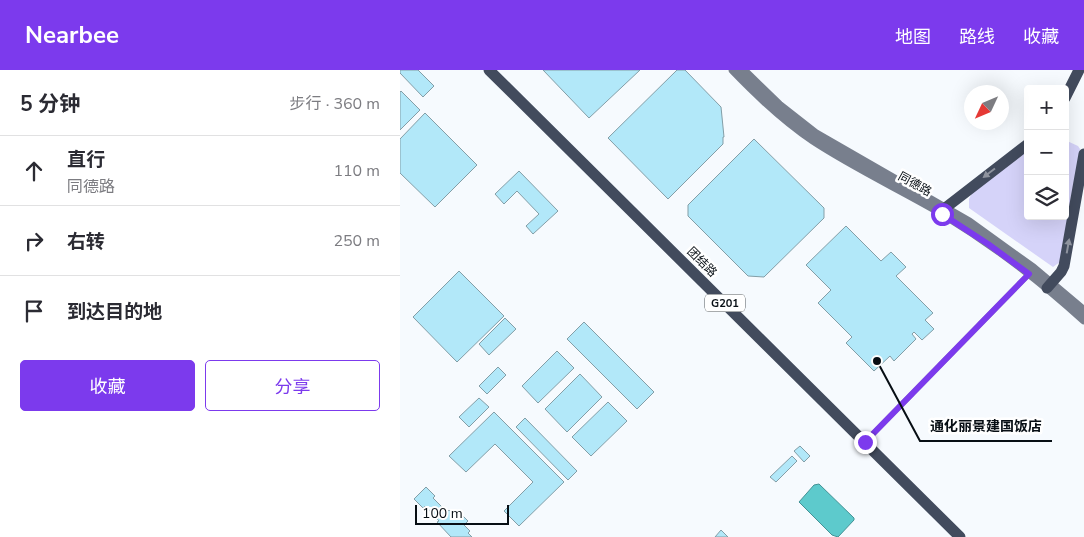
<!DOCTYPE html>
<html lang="zh">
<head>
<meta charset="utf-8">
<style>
  body { margin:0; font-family:"Nunito Sans","Noto Sans SC",sans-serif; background:#f7f7f7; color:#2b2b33 }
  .controls { position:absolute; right:15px; top:15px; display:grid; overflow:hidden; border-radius:5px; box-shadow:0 5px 20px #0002 }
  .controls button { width:45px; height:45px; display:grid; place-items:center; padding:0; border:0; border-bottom:1px solid #e1e1e2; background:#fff; color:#2b2b33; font:25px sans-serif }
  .compass { position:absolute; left:564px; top:15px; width:45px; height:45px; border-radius:50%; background:#fff; box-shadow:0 5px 20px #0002; rotate:226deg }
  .scale { position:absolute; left:15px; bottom:12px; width:94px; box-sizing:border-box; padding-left:5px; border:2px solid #070e14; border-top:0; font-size:14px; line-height:18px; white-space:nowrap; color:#070e14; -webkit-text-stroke:4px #fff; paint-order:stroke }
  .stop { position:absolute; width:15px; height:15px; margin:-11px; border:4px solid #7c3aed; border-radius:50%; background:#fff }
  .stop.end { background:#7c3aed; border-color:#fff; box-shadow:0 1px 5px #0008 }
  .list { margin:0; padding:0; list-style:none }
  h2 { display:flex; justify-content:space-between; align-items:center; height:65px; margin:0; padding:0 20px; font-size:21px }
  h2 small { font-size:16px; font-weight:400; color:#7c7c81 }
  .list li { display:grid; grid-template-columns:32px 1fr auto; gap:15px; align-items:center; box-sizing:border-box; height:70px; padding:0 20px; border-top:1px solid #e1e1e2 }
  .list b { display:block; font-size:19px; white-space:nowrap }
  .list p { margin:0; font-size:16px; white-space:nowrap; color:#7c7c81 }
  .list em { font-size:16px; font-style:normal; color:#7c7c81 }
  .actions { display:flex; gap:10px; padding:15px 20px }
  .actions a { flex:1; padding:11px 0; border:1px solid #7c3aed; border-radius:5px; text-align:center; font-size:18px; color:#7c3aed }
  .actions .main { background:#7c3aed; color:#fff }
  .icon { flex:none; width:28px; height:28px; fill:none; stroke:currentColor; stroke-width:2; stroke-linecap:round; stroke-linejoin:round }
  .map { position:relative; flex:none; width:684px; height:467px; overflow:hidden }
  header { display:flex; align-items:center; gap:30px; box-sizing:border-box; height:70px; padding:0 25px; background:#7c3aed; color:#fff }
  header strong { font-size:24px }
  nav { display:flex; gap:28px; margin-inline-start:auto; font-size:18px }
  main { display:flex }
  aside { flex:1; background:#fff }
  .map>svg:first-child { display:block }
</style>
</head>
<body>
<header>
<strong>Nearbee</strong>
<nav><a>地图</a><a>路线</a><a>收藏</a></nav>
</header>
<main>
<aside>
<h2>5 分钟<small>步行 · 360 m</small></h2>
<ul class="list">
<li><svg class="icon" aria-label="ahead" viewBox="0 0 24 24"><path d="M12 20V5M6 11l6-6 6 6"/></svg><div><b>直行</b><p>同德路</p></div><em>110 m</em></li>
<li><svg class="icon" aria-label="right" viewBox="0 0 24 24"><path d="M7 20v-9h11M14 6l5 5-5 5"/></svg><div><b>右转</b></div><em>250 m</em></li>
<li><svg class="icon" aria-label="arrive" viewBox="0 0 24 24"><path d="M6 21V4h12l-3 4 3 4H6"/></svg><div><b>到达目的地</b></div></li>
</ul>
<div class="actions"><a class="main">收藏</a><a>分享</a></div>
</aside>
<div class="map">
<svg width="684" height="467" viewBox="0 0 684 467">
  <rect width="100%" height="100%" fill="#f6fafe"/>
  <path fill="#d5d3f9" d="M665,70L678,76L680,79L660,192L653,197L569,138V129L572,123L628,80V146H665Z"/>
  <path fill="#5dcacc" stroke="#439295" d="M419,414L454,448V450L438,467L432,465L399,432L414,415Z"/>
  <path fill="#b2e8f9" stroke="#839ea7" d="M0,0H18L34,16L23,27L0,3Z
    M143,0H240L189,48Z
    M277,0H285L321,37L324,67H323V74L268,129L208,68Z
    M1,21L20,40L0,60V22Z
    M25,43L77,95L35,137L0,103V69Z
    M354,69L424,138V148L364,207L348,206L288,146V135Z
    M119,101L158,141L133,164L126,156L139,144L117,121L104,134L95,124Z
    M446,156L481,191L491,182L506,197L496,206L533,243L525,250L534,259L522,270L514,262L512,264L516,269L494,291L490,286L474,301L446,273L452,267L418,233L431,220L406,195Z
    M59,201L104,246L57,292L13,247Z
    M105,248L116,259L89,285L79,274Z
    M184,252L254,322L237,339L167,269Z
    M157,281L174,298L138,333L122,316Z
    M98,297L106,305L87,324L79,316Z
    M180,304L202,327L167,362L145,339Z
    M79,328L89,337L69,357L59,347Z
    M208,332L227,351L191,386L172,367Z
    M94,342L164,412L119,456L104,441L133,412L95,374L66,402L49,386Z
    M125,348L177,401L168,410L116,357Z
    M400,376L410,386L404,392L394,381Z
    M392,386L397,391L376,412L370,407Z
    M26,417L35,426L33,428L47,442L49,440L54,445L58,441L68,451L64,455L70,461L68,463L72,467H51L37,452L39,451L25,436L23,438L14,429Z
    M321,460L328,467H315Z"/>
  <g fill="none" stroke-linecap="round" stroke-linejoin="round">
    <path stroke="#a2a7b0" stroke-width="6" d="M465,372L629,204"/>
    <path stroke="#787f8d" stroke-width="9" d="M333,0C358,26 383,50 413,70C454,97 499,118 542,143C593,174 640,210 684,250
      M343,0L379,35L416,64L569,152L633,198L684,241"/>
    <path stroke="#424b5d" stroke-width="11" d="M89,0L560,467
      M665,28L679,0
      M540,142L628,74
      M647,218L661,202L664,196L684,84"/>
  </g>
  <defs><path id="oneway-solid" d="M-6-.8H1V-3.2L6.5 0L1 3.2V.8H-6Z" transform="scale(1.25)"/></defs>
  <g fill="#8e939e">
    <use href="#oneway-solid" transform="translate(589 103) rotate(143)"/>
    <use href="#oneway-solid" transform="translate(668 176) rotate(-80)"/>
  </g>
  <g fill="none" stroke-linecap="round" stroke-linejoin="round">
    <path stroke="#7c3aed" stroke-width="6" d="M465,372L629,204L588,174L542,144"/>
  </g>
  <g text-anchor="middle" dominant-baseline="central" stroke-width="5" stroke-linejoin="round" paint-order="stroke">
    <rect fill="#fff" stroke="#51565a" stroke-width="1" x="305" y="224.5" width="40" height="17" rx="4"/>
    <g font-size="11" font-weight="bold" fill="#070e14">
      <text x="325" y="233">G201</text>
    </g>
    <g font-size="12" fill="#070e14" stroke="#fff">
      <text transform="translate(515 114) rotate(29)">同德路</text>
      <text transform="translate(302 192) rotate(45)">团结路</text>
    </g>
  </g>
  <path fill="none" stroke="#070e14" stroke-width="2" d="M477 291L520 371H652"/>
  <circle fill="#070e14" stroke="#fff" stroke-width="2" cx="477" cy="291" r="5"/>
  <g font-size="14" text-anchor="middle" font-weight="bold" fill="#070e14" stroke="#fff" stroke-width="5" stroke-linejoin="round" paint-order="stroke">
    <text x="586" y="361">通化丽景建国饭店</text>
  </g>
</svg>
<div class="controls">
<button>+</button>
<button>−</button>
<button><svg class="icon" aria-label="layers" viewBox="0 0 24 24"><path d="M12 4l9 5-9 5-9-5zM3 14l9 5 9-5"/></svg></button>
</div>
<svg class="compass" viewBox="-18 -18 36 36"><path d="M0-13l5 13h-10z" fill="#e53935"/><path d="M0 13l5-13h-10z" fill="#7c7c81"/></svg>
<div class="scale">100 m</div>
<div class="stop" style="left:542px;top:144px"></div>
<div class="stop end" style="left:465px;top:372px"></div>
</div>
</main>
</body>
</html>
